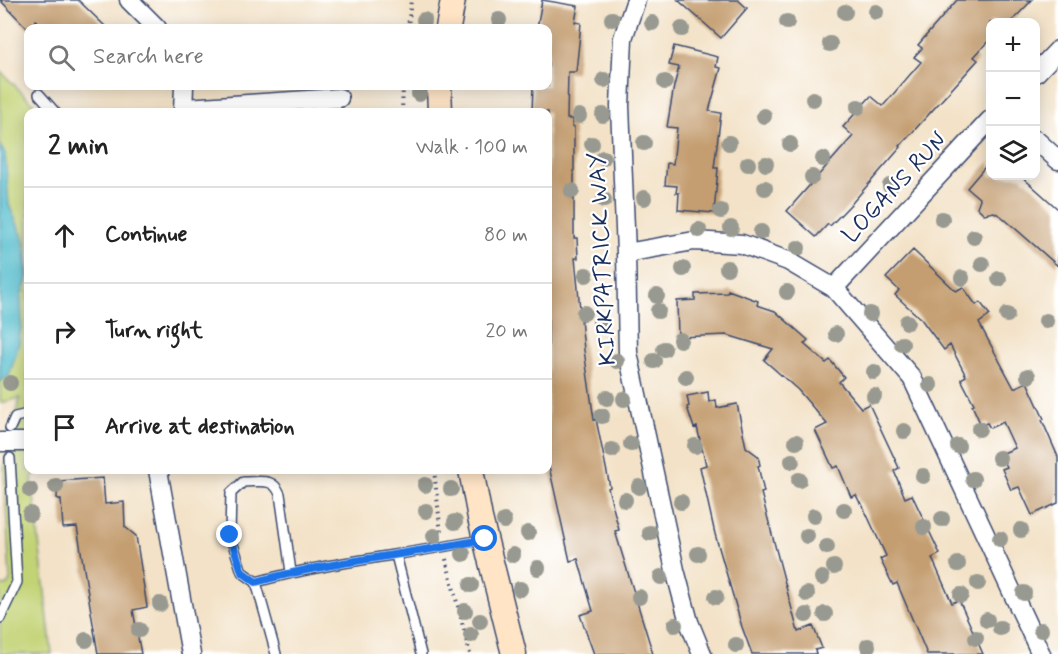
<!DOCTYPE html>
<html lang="en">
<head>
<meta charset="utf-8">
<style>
  body { margin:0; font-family:Mynerve,sans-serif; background:#f2f2f2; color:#222 }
  .controls { position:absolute; right:18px; top:18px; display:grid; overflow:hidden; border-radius:12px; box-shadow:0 3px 15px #0003 }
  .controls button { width:54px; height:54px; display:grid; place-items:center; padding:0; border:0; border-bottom:2px solid #e0e0e0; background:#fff; color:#222; font:30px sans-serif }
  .stop { position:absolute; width:18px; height:18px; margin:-14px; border:4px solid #1a73e8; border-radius:50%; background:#fff }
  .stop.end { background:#1a73e8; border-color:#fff; box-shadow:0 2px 6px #0008 }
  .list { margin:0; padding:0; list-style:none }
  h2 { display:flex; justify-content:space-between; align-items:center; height:78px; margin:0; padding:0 24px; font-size:26px }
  h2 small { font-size:20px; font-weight:400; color:#767676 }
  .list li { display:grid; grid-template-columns:39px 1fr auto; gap:18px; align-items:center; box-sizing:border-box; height:96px; padding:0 24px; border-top:2px solid #e0e0e0 }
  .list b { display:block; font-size:22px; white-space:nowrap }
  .list em { font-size:20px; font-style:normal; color:#767676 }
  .icon { flex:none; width:33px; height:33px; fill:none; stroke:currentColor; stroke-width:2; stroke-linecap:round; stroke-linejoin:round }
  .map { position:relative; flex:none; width:1058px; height:654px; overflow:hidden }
  .search { position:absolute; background:#fff; box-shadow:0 3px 15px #0003; left:24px; top:24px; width:528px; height:66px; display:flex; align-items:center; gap:15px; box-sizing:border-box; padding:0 21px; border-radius:12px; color:#767676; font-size:22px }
  .panel { position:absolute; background:#fff; box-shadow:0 3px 15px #0003; left:24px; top:108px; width:528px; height:366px; border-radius:12px }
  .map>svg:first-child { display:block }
</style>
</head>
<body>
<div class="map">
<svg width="1058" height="654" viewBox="0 0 1058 654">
  <rect width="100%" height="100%" fill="#fff"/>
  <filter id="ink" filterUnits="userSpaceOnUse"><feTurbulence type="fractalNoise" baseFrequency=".0167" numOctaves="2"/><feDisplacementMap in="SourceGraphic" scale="12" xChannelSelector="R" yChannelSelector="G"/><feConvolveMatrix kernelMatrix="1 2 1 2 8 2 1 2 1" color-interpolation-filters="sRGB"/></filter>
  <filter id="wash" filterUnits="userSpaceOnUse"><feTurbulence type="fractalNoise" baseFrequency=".008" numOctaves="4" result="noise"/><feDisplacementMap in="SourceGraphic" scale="24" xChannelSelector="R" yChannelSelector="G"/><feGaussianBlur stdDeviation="1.35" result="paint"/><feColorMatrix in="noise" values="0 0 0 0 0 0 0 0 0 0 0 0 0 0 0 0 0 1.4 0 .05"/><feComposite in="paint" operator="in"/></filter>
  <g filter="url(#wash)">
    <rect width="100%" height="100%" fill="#f3e2c7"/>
    <path fill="#c2d375" stroke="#6e816a" stroke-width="1.5" d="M0,71L42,112H28V470H36L32,480L52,654H0V585L6,586L10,581L4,465L20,398L0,403Z"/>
    <path fill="#50bccc" stroke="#367695" stroke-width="1.5" d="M0,146L5,154L9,205L23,237L26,253L27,280L21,296L22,322L18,348L9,376L0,382Z"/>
    <g id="blocks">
      <path fill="#c49e71" d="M0,0H78L107,28H44L36,20L28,29Z
        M542,0L578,6L575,22L581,23L576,72H568L567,119H572V127H574V238H577L578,258H575L584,350L594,420L596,419L610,487L608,488L619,530L615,531L653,654H594L580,615L593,611L578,559L570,561L548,462V112H532L533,86H548V28H537Z
        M678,0H738L747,8L721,38Z
        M957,0H1032L1011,22H990V39L974,57L978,60L900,146L901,147L853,202L830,226L828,224L816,237L787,211L853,136L843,127L871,96L883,106L921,62L914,57L922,48L918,45Z
        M674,46L718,57L716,67L721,68L709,111L721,113L714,168H718L714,213L678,210L679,193H676L677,186L665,185L667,163L673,164L677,128L667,127L674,86L679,67L669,65Z
        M990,161V176H1021L1058,209V266L1001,216L994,212L984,214L977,207L980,199L967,188Z
        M913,250L956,291L963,287L976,305L980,302L990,315L979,323L1014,388L1027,382L1044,419L1042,420L1058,457V503L1032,515L1019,487L1011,490L1002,469L1007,467L1001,454L1015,448L1003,422L990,428L987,423L981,425L972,405L974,404L961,379L966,376L950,345L944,350L921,319L895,295L899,290L886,278Z
        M728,290L758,301L757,305L775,311L808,340L804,344L826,363L830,360L844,377L839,382L861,408L869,404L899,468L894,471L905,498L912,495L940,554L932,558L952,603L959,600L983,654H927L897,583L893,585L880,559L886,556L861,502L860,503L856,495L851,497L838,466L833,468L815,430L827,424L798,390L764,360L773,349L727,335L678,337L677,301L695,300V294L727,293Z
        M708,392L709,402L716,400L717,408L737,404L746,447L758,456L760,465L758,466L764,492L761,493L798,632L813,626L822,648L815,650L816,654H752L742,627L715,534L700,467L706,465L697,427L694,428L687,407L689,406L687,396Z
        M103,478L105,504L124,502L125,527L136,536L147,607L133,610L141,654H98L77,527L63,528L61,500L57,498L58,481Z"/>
    </g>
  </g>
  <g filter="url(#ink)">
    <use href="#blocks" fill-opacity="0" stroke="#3b4a6e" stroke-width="1.5"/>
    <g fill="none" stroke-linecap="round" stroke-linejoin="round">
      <g stroke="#3b4a6e" stroke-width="12">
        <path id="lane" d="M39,94L55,112
          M10,428L15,417L28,414
          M396,555L421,654
          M256,582L242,572L230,535L231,493L243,482C260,482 273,477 280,494L291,572
          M0,618L17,582L10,458
          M276,654L256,582C331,561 409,555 484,539"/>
      </g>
      <g stroke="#3b4a6e" stroke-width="21">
        <path id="street" d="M129,0L157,28
          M636,0L623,38L620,106L626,253L628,353L675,570L689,622L702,654
          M1036,73L1058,50
          M185,108L339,98
          M183,112L184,86
          M1036,140L1058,160
          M626,253L694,241L742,244L788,261L834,288L912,378L1041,654
          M834,288L990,120
          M0,442H28
          M158,470L191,654"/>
      </g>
      <g stroke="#3b4a6e" stroke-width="27">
        <path id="secondary" d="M448,28L453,0
          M439,86L440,112
          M471,470L480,518L514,654"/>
      </g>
      <path stroke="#3b4a6e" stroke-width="4" stroke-dasharray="1.5 4.5" stroke-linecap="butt" d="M408,28L411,0
        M402,112L403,86
        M434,470L441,534
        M446,559L470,654"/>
      <use href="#lane" stroke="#fff" stroke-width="9"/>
      <use href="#street" stroke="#fff" stroke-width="18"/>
      <use href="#secondary" stroke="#ffe4c6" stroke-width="24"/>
    </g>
    <g fill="#989a91">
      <circle cx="845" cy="12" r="8"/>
      <circle cx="876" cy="12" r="8"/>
      <circle cx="612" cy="19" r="8"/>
      <circle cx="424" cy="20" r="8"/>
      <circle cx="499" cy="20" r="8"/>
      <circle cx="787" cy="22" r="8"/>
      <circle cx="652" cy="23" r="8"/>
      <circle cx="682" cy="29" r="8"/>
      <circle cx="830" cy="44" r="8"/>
      <circle cx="604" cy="80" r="8"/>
      <circle cx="665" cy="82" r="8"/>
      <circle cx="419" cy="94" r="8"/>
      <circle cx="813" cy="99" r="8"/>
      <circle cx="858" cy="107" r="8"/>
      <circle cx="603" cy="115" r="8"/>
      <circle cx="579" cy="116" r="8"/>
      <circle cx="764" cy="116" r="8"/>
      <circle cx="644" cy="143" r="8"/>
      <circle cx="729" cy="143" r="8"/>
      <circle cx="592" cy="144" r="8"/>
      <circle cx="790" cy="144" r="8"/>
      <circle cx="603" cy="158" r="8"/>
      <circle cx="823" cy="159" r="8"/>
      <circle cx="748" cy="164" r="8"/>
      <circle cx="766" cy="164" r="8"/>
      <circle cx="812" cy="177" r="8"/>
      <circle cx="890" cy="186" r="8"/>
      <circle cx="765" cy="188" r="8"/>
      <circle cx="572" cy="191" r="8"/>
      <circle cx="644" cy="198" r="8"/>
      <circle cx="604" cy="200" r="8"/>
      <circle cx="721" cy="211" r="8"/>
      <circle cx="942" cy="219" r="8"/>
      <circle cx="731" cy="228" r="8"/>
      <circle cx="699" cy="230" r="8"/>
      <circle cx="761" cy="232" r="8"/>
      <circle cx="974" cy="237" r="8"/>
      <circle cx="798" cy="248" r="8"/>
      <circle cx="982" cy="264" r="8"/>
      <circle cx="727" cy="268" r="8"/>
      <circle cx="683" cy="269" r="8"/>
      <circle cx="586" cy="275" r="8"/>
      <circle cx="962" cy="278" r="8"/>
      <circle cx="999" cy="279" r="8"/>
      <circle cx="787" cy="292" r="8"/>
      <circle cx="657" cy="296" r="8"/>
      <circle cx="658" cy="311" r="8"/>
      <circle cx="584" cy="313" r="8"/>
      <circle cx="870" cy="314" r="8"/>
      <circle cx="1007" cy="315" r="8"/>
      <circle cx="1046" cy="321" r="8"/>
      <circle cx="600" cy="322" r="8"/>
      <circle cx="907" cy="322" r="8"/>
      <circle cx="836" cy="334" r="8"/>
      <circle cx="680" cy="340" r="8"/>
      <circle cx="902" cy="344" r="8"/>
      <circle cx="664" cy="349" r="8"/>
      <circle cx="617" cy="361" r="8"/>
      <circle cx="654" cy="361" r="8"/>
      <circle cx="874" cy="372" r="8"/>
      <circle cx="1028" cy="376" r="8"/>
      <circle cx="686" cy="377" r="8"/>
      <circle cx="10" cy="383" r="8"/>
      <circle cx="930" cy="385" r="8"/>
      <circle cx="874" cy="396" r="8"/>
      <circle cx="607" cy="398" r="8"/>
      <circle cx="624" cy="399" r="8"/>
      <circle cx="602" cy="416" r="8"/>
      <circle cx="979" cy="429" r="8"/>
      <circle cx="904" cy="431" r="8"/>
      <circle cx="796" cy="442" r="8"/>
      <circle cx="631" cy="444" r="8"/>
      <circle cx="695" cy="446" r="8"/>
      <circle cx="958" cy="446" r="8"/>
      <circle cx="612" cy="450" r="8"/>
      <circle cx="999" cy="458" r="8"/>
      <circle cx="792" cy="461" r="8"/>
      <circle cx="923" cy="476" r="8"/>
      <circle cx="973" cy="479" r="8"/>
      <circle cx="799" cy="480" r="8"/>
      <circle cx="425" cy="485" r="8"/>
      <circle cx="56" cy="486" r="8"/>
      <circle cx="639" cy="487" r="8"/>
      <circle cx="451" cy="489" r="8"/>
      <circle cx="30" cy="490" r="8"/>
      <circle cx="625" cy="500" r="8"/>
      <circle cx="681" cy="502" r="8"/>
      <circle cx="844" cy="510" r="8"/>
      <circle cx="426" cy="511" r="8"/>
      <circle cx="30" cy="514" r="8"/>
      <circle cx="814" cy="516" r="8"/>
      <circle cx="942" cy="519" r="8"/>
      <circle cx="504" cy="521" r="8"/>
      <circle cx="455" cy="522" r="8"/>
      <circle cx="924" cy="527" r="8"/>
      <circle cx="1021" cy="530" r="8"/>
      <circle cx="528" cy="533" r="8"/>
      <circle cx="650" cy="533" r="8"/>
      <circle cx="434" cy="536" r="8"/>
      <circle cx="807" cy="536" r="8"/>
      <circle cx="1000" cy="539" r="8"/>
      <circle cx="827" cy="547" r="8"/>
      <circle cx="463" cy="554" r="8"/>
      <circle cx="698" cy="554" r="8"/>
      <circle cx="513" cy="555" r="8"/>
      <circle cx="958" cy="564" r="8"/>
      <circle cx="834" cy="567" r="8"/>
      <circle cx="538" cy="568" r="8"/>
      <circle cx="661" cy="577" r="8"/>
      <circle cx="822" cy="578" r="8"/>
      <circle cx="978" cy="583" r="8"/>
      <circle cx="471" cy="585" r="8"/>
      <circle cx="520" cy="589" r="8"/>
      <circle cx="1024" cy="593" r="8"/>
      <circle cx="807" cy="594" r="8"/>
      <circle cx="961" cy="595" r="8"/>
      <circle cx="639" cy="597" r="8"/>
      <circle cx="716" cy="597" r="8"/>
      <circle cx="160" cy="604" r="8"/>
      <circle cx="465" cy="611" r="8"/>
      <circle cx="825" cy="614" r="8"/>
      <circle cx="806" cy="615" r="8"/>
      <circle cx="987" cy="620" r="8"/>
      <circle cx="480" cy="621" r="8"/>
      <circle cx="675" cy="625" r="8"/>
      <circle cx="1000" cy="628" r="8"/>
      <circle cx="139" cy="630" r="8"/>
      <circle cx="1041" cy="630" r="8"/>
      <circle cx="471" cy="635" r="8"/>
      <circle cx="976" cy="638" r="8"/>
      <circle cx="86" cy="640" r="8"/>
      <circle cx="736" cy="645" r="8"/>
      <circle cx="868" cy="646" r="8"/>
    </g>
  </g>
  <g fill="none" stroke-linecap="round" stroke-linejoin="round" filter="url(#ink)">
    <path stroke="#1a73e8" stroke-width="8" d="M230,535L242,572L256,582C331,561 409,555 485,539"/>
  </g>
  <g text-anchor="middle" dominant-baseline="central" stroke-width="4.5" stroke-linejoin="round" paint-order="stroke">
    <g font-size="24" fill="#1b2f5e" stroke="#fff">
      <text transform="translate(895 188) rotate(-47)">LOGANS RUN</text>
      <text transform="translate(603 259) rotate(-93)">KIRKPATRICK WAY</text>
    </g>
  </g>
</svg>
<div class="controls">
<button>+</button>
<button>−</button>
<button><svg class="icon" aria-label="layers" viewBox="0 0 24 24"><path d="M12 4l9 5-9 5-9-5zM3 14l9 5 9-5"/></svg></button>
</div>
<div class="stop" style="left:485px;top:539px"></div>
<div class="stop end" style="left:230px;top:535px"></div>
<div class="search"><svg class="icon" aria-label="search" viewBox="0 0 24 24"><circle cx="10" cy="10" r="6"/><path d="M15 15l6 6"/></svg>Search here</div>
<section class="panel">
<h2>2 min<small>Walk · 100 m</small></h2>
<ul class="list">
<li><svg class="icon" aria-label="ahead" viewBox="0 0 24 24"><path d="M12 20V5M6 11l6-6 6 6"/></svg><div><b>Continue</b></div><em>80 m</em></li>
<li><svg class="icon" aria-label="right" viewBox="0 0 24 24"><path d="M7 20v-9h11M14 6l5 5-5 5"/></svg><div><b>Turn right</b></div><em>20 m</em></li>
<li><svg class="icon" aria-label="arrive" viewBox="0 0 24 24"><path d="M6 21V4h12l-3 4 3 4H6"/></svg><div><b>Arrive at destination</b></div></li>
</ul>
</section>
</div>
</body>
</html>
